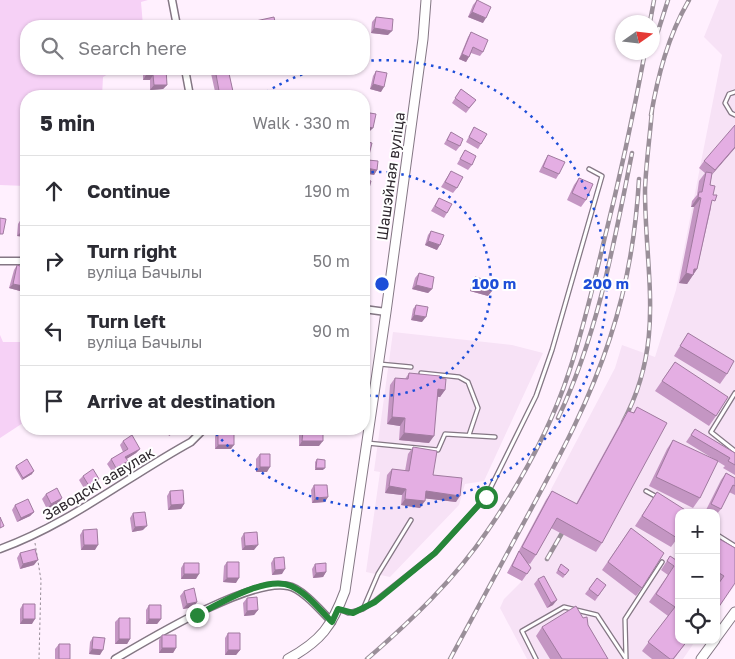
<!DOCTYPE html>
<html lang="en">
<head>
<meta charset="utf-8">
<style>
  body { margin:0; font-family:"Golos Text",sans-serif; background:#f7f7f7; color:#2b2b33 }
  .controls { position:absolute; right:15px; bottom:15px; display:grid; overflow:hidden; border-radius:10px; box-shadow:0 1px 4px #0004 }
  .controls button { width:45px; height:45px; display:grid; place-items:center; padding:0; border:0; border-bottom:1px solid #e1e1e2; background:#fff; color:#2b2b33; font:25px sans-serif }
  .compass { position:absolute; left:615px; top:15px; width:45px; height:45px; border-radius:50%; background:#fff; box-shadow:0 1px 4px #0004; rotate:76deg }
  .stop { position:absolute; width:15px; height:15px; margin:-11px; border:4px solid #268639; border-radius:50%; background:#fff }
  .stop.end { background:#268639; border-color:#fff; box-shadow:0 1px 5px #0008 }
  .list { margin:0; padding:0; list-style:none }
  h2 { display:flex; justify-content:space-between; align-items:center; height:65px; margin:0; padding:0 20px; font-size:21px }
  h2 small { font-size:16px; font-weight:400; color:#7c7c81 }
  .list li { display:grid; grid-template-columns:32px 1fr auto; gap:15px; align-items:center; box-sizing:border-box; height:70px; padding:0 20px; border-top:1px solid #e1e1e2 }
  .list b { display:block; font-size:19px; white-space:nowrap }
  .list p { margin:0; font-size:16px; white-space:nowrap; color:#7c7c81 }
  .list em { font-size:16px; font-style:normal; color:#7c7c81 }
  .icon { flex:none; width:28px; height:28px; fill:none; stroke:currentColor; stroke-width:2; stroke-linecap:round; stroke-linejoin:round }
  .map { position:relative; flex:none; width:735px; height:659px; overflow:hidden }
  .search { position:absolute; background:#fff; box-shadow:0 1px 4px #0004; left:20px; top:20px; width:350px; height:55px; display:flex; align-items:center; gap:12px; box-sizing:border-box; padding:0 18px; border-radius:20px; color:#7c7c81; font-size:19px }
  .panel { position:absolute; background:#fff; box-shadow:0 1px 4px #0004; left:20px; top:90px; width:350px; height:345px; border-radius:20px }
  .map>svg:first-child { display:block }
</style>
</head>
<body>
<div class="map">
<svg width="735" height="659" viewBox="0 0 735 659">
  <rect width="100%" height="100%" fill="#fff0fe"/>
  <path fill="#f7e2f6" d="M719,0H735V585L716,612V513H679V640H696L683,659H527L500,608L504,599L522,581L507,573L615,368L622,345L655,357L676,290L722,55L704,37Z
    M393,332L512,345L543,353L484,481L465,484L459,505L390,577L366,572L380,472L374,471Z"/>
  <path fill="#f6d1f6" d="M0,0H148L141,2L143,26H26V69H117L103,77L102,96H26V186L0,185Z
    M0,335L3,342H26V421L0,438Z"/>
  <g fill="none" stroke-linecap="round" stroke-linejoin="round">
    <g stroke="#847784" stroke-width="5.5">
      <path id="lane" d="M735,92L729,94L725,103L731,113L735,115
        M379,364L411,367
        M421,373L459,377L468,382L478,408L469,435
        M735,393L711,432L735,451
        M367,443L438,450L445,434L495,437
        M646,491L657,497
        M716,534L735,546
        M339,609L348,613L363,609L378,574L411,520
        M363,609L375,601L435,553L486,497L536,396L552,350L602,176L589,169
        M626,658L625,619L662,562
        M536,659L522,631L564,607L597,615L626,659"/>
    </g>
    <g stroke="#847784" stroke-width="9">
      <path id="street" d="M172,0L177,26
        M185,69L190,96
        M0,261H26
        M364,309L386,312
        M0,549C69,524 127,477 191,442L204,429
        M115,659C151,638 250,578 288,586C302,588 322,612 332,622"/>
    </g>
    <g stroke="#847784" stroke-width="11">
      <path id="secondary" d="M716,638L735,612
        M288,659C321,641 332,626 345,591L386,312L423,39L426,0
        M701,659L715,640"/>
    </g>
    <path stroke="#988e98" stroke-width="1" stroke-dasharray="2.5 2.5" stroke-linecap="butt" d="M35,543L41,580L39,659"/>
    <use href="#lane" stroke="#fff" stroke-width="3"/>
    <use href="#street" stroke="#fff" stroke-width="6"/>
    <use href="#secondary" stroke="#fff" stroke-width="9"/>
    <g stroke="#9a8f99" stroke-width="4.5">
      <path id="rail" d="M650,22L654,0
        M652,50L668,0
        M651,115C658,75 668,36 689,0
        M558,418C598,334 614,243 632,153
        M623,422C666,342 645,274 645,190C646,163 650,136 652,110
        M547,559L569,521
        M367,659C412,620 455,579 488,530C521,482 551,427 569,372C583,330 593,287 603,245C619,181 633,117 645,52
        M450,659C477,610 503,561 529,513C560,456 590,400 610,338C627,287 636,232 639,179"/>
    </g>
    <use href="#rail" stroke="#fff" stroke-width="2.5" stroke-dasharray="8" stroke-linecap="butt"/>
  </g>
  <path fill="#c496c3" d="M477,0L483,23L468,17L473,5Z
    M376,17L388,35L371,33L372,22Z
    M471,32L483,52L480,56L471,53L466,62L459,59L468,37Z
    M145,69H166L167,85L163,89L150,90V80H143V72Z
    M210,69H228L234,96H216Z
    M376,71L381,92L370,89L373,76Z
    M461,89L476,100L466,113L452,103Z
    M474,127L481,144L478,149L466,142Z
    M451,132L460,146L456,151L444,144Z
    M735,148L712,174L710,185L711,208L697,269L687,284L679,283L694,207H691L692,201L697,195L699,181L705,173L699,168L704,161Z
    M465,150L472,165L468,170L457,164Z
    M548,155L559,174L556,179L539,172L545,160Z
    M368,160L377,170L374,175L364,173L365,164Z
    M451,171L457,188L453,193L441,187Z
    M579,178L586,200L581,207L567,200L574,185Z
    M439,198L447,213L444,218L431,211Z
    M21,219L26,237L17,236L18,224Z
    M431,231L437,250L425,245L428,235Z
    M17,265L23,286L20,291L9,288L14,270Z
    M419,273L432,289L428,293L412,289L415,278Z
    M475,277L488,296L470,291L472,282Z
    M416,305L422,322L411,320L413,309Z
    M688,333L727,374L720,384L674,356Z
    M675,362L716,416L709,426L655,391Z
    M409,373L439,378L445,390L440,397H438L429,443L399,440L400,426L387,424L390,385L395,378L405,379Z
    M637,407L602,543L596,552L551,528L536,555L530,564L528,563L531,568L522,581L507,573L546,500L552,491L576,504L622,420L628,411L633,413Z
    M165,429H179L169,436Z
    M695,429L735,453V475L723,468L725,466L686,442Z
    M218,431L231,449H215V436Z
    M303,431L319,446H299V435Z
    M673,440L700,498L693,508L649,486L667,449Z
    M123,441L140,449L136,453L126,459L124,466L113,473L107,464L111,459L123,452L120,445Z
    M413,447L433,475L456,502L425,498L420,508L401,505L402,495L385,493L387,475L392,469L405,471L408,454Z
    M260,454L267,472H256V459Z
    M317,459L323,470H315V462Z
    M16,466L32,474L22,480L15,468Z
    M726,473L735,478V495L729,492L721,509L716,515V513H711L706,510L721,480Z
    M83,476L99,479L96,484L85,490L79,480Z
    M314,485L325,502L312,503L311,490Z
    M170,491L184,504L181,509L168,510L167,496Z
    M657,492L679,536L671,547L635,526Z
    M46,494L59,503L47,509L42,499Z
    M15,505L34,512L30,516L17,522L12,510Z
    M133,513L143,530L132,532L130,518Z
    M631,528L642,588L636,596L602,570Z
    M83,530L95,550H81L80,535Z
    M244,533L254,550H242L241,538Z
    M716,537L735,583L718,585L716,584Z
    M20,553L34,565L20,569L17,558Z
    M670,556L679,562L688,640L674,659H652L642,651L668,616L649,602L668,575L661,570Z
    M274,558L282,574L272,575L271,563Z
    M227,562L236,583L223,582L224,566Z
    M184,563L196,579H181V568Z
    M315,564L326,572L323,577L313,578L312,569Z
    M561,564L569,570L563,578L556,573Z
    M597,578L606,585L595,601L585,594Z
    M538,579L553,605L547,608L534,584Z
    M184,591L194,607L183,609L180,596Z
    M247,598L258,610L254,615L244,616L243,603Z
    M23,604L32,624H20V609Z
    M149,605L161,619L157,624H146V610Z
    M119,618L130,639L127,644H115V622Z
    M588,625L608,659H550L536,636L542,627Z
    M228,633L240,650L236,655H225V638Z
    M162,635L176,648L173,653H159V640Z
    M93,637L100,655L89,654L90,642Z
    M59,644L70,659H55V649Z"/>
  <path fill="#a07a9f" d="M472,12L486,18L483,23L468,17Z
    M374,28L392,31L388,35L371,33Z
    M462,54L469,57L466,62L459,59Z
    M146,75H153L150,80H143Z
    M373,84L384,87L381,92L370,89Z
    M154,85H167L163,89L150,90Z
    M364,126L373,128L369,132L364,131Z
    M735,147V148L710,177L715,170Z
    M364,154L369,155L366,160L364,159Z
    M366,168L377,170L374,175L364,173Z
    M364,191L368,192L365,197L364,196Z
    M698,197L701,198L694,207H691Z
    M21,232H26V237L17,236Z
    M428,241L440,245L437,250L425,245Z
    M694,269H697L687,284L679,283L686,273Z
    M13,284L23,286L20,291L9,288Z
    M416,285L432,289L428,293L412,289Z
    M473,286L492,291L488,296L470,291Z
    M414,315L426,317L422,322L411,320Z
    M438,389L445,390L440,397L433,396Z
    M392,417L405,418L400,426L387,424Z
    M176,429H179L169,436L172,431Z
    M404,433L434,436L429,443L399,440Z
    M302,441H323L319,446H299Z
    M218,445H234L231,449H215Z
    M140,449L136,453L122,462L125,457Z
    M128,461L124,466L113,473L116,468Z
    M260,467H270L267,472H256Z
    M316,468H325L323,470H315Z
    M34,471L32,474L22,480L23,478Z
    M99,479L96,484L85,490L89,486Z
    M389,486L406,489L402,495L385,493Z
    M426,491L460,496L456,502L421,498Z
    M328,497L325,502L312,503L315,498Z
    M62,498L59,503L47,509L51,504Z
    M405,499L425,501L420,508L401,505Z
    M184,504L181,509L168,510L171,505Z
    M34,512L30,516L17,522L21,518Z
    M147,526L143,530L132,532L135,527Z
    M84,545H98L95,550H81Z
    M258,545L254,550H242L245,546Z
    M38,560L34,565L20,569L23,564Z
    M285,569L282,574L272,575L275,570Z
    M326,572L323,577L313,578L316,573Z
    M184,574H199L196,579H181Z
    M227,578H239L236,583L223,582Z
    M557,600L553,605L547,608L551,603Z
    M197,602L194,607L183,609L187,604Z
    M258,610L254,615L244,616L247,611Z
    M23,619H35L32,624H20Z
    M149,619H161L157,624H146Z
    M119,639H130L127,644H115Z
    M162,648H176L173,653H159Z
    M92,649L103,650L100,655L89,654Z
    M228,650H240L236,655H225Z"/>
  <path fill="#e4aee3" stroke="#a07a9f" d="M477,0L491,7L486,18L472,12Z
    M274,17L276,26H252L251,22Z
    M376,17L393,19L392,31L374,28Z
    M471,32L488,40L483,52L473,47L469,57L462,54Z
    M146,69H166L167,85H154L153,75H146Z
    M215,69H228L234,96H220Z
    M376,71L387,73L384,87L373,84Z
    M461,89L476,100L469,108L455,98Z
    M364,112L376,114L373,128L364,126Z
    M735,125V147L715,170L704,161Z
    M474,127L487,134L481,144L469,137Z
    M451,132L463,139L460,146L447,140Z
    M364,141L372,143L369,155L364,154Z
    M465,150L476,156L472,165L460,159Z
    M548,155L565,162L559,174L543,167Z
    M368,160L378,161L377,170L366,168Z
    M451,171L463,177L457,188L445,182Z
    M706,172L712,173L710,185L715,186L713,195H717L715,201L712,200L697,269H694L693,275L686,273L701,198L698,197L699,192H702Z
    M579,178L593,184L586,200L572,193Z
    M364,179L371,181L368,192L364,191Z
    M439,198L452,204L447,213L435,206Z
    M0,218L6,219L3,234H0Z
    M21,219H26V232H21Z
    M431,231L444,235L440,245L428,241Z
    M17,265L26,268V273L23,286L13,284Z
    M419,273L434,277L432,289L416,285Z
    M475,277L494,282L492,291L473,286Z
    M416,305L428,307L426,317L414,315Z
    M688,333L734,361L727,374L680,346Z
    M675,362L728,397L716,416L662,381Z
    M409,373L440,376L439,378L446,379L445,390L438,389L434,436L404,433L405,418L392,417L395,378L408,379Z
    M637,407L667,423L602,543L557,518L536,555L522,547L552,491L577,504L628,411L634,413Z
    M695,429L735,453V465L728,461L730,458L691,435Z
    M218,431L234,432V445H218Z
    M303,431H323V441H302Z
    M132,435L140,449L125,457L128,461L116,468L111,459L128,449L123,441Z
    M673,440L718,461L700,498L656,477Z
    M413,447L437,451L433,475L462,478L460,496L426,491L425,501L405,499L406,489L389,486L392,469L409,471Z
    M260,454H270V467H260Z
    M27,459L34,471L23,478L16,466Z
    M317,459L325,460V468H316Z
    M93,469L99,479L89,486L83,476Z
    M726,473L735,478V486L733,485L721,509L711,504Z
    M314,485H327L328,497L315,498Z
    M57,488L62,498L51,504L46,494Z
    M183,490L184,504L171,505L170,491Z
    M657,492L690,513H679V536L677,538L642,516Z
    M28,499L34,512L21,518L15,505Z
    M145,512L147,526L135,527L133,513Z
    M0,517L4,526L0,528Z
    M631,528L664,553L642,588L608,562Z
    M97,529L98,545H84L83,530Z
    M257,532L258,545L245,546L244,533Z
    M716,537L735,548V583L716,611V587L724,576L716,571Z
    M35,549L38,560L23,564L20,553Z
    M519,551L531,568L527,574L512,566Z
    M670,556L679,562V640H688L673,659H670L648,642L675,607L656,594L674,566L667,561Z
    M284,557L285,569L275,570L274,558Z
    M227,562H239V578H227Z
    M184,563H199V574H184Z
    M326,563V572L316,573L315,564Z
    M561,564L569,570L565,575L558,570Z
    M544,576L557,600L551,603L538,579Z
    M597,578L606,585L598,596L589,589Z
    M194,588L197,602L187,604L184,591Z
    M257,597L258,610L247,611V598Z
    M23,604H35V619H23Z
    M149,605H161V619H149Z
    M576,606L583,618L587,617L588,625L608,659H562L542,627Z
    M119,618H130V639H119Z
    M228,633H240V650H228Z
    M162,635H176V648H162Z
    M93,637L105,638L103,650L92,649Z
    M59,644H70V659H59Z"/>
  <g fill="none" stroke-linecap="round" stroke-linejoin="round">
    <path stroke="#268639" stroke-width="6" d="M197,615C219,604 266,575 291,586C307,593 320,610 332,622L338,609L353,613L375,602L435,553L486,497"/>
  </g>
  <g fill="none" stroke="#1d4ed8" stroke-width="2.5" stroke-dasharray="2.5 5">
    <path d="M364 173A112 112 0 1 1 364 395"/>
    <path d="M260 96A224 224 0 0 1 318 69M364 61A224 224 0 1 1 212 429"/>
  </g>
  <g text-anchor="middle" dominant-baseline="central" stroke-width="4" stroke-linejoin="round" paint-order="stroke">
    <g font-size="15" fill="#2d272d" stroke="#fff">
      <text transform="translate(390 176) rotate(-82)">Шашэйная вуліца</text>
      <text transform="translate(98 483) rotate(-31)">Заводскі завулак</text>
    </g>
  </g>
  <circle cx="382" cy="284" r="8" fill="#1d4ed8" stroke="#fff" stroke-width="2.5"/>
  <g font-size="15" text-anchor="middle" font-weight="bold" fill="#1d4ed8" stroke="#fff" stroke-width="4" stroke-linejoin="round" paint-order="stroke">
    <text x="494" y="289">100 m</text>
    <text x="606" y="289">200 m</text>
  </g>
</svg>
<div class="controls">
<button>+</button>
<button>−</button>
<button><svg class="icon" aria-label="locate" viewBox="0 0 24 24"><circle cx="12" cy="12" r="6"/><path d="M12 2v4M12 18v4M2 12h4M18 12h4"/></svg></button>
</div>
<svg class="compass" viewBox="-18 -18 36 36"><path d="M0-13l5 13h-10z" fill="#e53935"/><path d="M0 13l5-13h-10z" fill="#7c7c81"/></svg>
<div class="stop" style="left:486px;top:497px"></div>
<div class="stop end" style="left:197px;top:615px"></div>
<div class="search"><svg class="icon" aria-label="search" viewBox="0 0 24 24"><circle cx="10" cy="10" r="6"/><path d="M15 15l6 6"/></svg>Search here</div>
<section class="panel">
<h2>5 min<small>Walk · 330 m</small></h2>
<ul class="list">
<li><svg class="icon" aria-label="ahead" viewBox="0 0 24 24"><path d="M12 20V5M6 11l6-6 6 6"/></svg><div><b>Continue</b></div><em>190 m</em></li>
<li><svg class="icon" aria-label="right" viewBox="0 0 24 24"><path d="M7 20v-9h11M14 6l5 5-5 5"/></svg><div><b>Turn right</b><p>вуліца Бачылы</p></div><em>50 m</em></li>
<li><svg class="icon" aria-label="left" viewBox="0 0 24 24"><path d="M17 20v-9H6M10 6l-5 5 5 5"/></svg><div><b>Turn left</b><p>вуліца Бачылы</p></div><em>90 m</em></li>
<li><svg class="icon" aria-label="arrive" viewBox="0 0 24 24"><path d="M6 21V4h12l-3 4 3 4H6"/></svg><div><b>Arrive at destination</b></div></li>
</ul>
</section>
</div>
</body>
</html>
